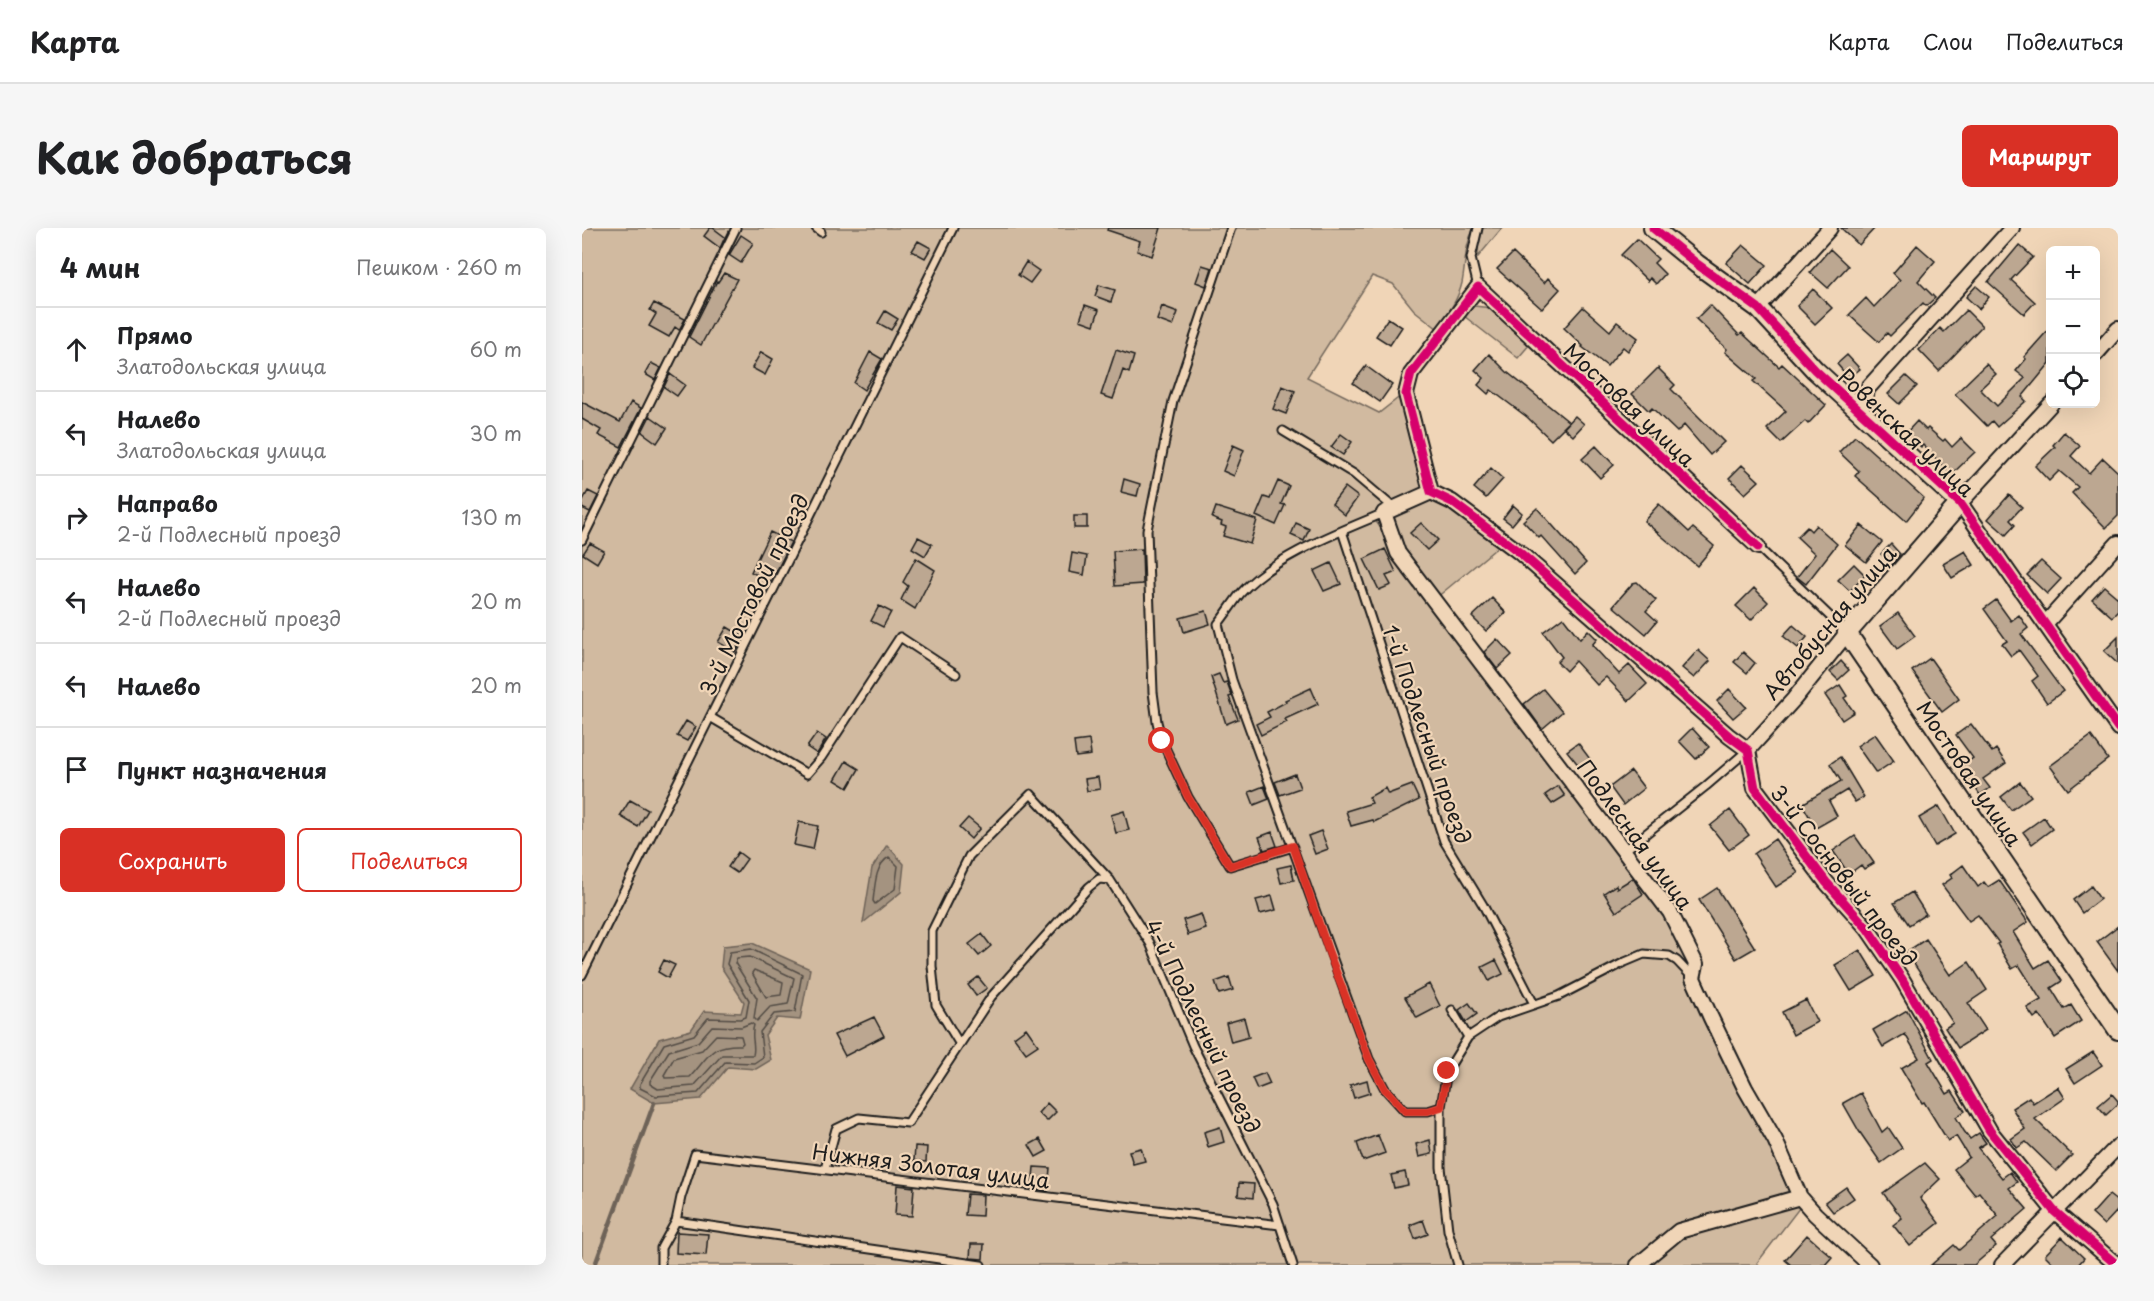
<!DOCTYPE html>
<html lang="ru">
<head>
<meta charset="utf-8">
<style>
  body { margin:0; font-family:"Playpen Sans",sans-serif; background:#f6f6f6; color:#202124 }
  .controls { position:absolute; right:18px; top:18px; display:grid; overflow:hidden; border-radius:9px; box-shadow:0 6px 24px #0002 }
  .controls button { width:54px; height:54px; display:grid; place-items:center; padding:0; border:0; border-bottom:2px solid #e0e0e0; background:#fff; color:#202124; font:30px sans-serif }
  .stop { position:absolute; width:18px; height:18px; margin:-14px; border:4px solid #d93025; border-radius:50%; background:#fff }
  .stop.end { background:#d93025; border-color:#fff; box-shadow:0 2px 6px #0008 }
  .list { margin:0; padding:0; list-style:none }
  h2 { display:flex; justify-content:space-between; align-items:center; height:78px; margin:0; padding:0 24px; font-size:26px }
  h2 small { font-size:20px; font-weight:400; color:#757577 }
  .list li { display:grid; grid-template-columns:39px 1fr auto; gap:18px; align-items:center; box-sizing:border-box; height:84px; padding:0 24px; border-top:2px solid #e0e0e0 }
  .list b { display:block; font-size:22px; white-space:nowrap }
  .list p { margin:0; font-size:20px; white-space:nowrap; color:#757577 }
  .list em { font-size:20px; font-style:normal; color:#757577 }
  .actions { display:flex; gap:12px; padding:18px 24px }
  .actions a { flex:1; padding:14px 0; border:2px solid #d93025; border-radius:9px; text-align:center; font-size:21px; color:#d93025 }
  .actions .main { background:#d93025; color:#fff }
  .icon { flex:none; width:33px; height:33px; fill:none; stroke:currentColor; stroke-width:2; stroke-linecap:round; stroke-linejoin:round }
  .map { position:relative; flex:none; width:1536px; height:1037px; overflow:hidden; border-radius:9px }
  header { display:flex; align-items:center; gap:36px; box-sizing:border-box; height:84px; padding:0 30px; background:#fff; border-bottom:2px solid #e0e0e0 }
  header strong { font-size:28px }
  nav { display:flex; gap:33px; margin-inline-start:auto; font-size:21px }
  .intro { display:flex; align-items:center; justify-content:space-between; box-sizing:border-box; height:144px; padding:0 36px }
  h1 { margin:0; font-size:42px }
  .button { padding:15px 27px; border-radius:9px; background:#d93025; color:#fff; font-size:21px; font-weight:700 }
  main { display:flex; gap:36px; padding:0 36px }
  aside { flex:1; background:#fff; border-radius:9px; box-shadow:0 6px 24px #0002 }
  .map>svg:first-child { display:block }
</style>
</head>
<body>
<header>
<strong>Карта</strong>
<nav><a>Карта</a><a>Слои</a><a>Поделиться</a></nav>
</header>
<div class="intro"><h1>Как добраться</h1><a class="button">Маршрут</a></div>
<main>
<aside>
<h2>4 мин<small>Пешком · 260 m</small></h2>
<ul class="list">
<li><svg class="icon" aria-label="ahead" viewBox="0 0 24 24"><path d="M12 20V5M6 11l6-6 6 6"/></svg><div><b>Прямо</b><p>Златодольская улица</p></div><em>60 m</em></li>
<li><svg class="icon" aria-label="left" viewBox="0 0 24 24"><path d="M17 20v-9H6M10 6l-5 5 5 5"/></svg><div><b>Налево</b><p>Златодольская улица</p></div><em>30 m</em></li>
<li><svg class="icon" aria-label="right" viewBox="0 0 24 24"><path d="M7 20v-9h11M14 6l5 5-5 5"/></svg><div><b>Направо</b><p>2-й Подлесный проезд</p></div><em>130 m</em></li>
<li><svg class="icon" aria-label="left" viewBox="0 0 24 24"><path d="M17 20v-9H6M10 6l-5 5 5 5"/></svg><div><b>Налево</b><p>2-й Подлесный проезд</p></div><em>20 m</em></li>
<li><svg class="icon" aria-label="left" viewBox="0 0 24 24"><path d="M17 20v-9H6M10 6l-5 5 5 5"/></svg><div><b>Налево</b></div><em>20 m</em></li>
<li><svg class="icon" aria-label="arrive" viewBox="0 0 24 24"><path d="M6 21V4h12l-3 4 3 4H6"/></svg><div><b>Пункт назначения</b></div></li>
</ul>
<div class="actions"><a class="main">Сохранить</a><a>Поделиться</a></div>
</aside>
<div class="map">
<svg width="1536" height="1037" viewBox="0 0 1536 1037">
  <rect width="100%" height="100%" fill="#f0d5b7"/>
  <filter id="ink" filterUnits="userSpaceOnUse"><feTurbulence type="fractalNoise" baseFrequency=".0167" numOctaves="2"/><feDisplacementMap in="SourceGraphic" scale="12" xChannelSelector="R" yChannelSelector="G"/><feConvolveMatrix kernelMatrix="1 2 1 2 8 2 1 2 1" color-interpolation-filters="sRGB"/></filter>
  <g filter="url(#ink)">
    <path fill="#d1baa0" stroke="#766b5e" stroke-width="1.5" d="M0,0H892C882,19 884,35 880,55C876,72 865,87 856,101L832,82L811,56L790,48L725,149L797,185L820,167L841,260L792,291L1092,696L1218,979L1175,1035L1177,1037H0Z
      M901,0H920L896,29V19Z
      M892,78L910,80L948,116L936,130L882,88Z
      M854,270L918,317L854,370L815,313L811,297L813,284L843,271Z"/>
    <path fill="#a49380" stroke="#6e6358" stroke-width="1.5" d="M305,617L322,636L319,664L281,695L290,640Z
      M170,715L228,741L218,792L195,790L183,807L189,832L174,841L146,839L119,871L72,875L48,861L77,811L109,802L122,783L159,785L162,774L139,739L141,718Z"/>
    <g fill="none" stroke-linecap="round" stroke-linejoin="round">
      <path stroke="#524c44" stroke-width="1.5" d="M307,629L316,638L313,661L293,676L291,673C293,658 293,637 307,629Z
        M169,721L220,746L213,784L192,786L178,804L181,829L172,835L143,834L116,865L74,868L58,860V856L82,816L112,807L126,790L158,791L164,789L167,772L145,736L148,724Z
        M168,729L212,750L206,776L188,779L175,793L172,790L175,770L153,735L155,730Z
        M172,742L201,754L199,767L184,769L170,745Z
        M169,795L172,797C168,809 174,817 171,827H140L112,858L76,861L68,856V853L87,823L116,814L130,798L159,799Z
        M134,807L159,808L161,815L159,817C127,816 127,829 108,849L83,850L82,847L92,830L120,822Z"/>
      <path stroke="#6e6358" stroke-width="4.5" d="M13,1037L72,875"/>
    </g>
    <path fill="#bca791" stroke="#1c1c1c" stroke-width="1.5" d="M128,0H131L143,9L138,20L122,8Z
      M526,0H579L570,28L555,23L558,13L525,2Z
      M1259,0H1293L1277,17Z
      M159,7L171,15L159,35L147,27Z
      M1055,11L1076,31L1072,35L1083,46L1074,56L1068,50L1066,53L1039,27Z
      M336,13L349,20L343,30L330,23Z
      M1161,17L1185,37L1168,56L1144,35Z
      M1335,17L1353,33L1336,53L1353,70L1344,78L1341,75L1308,108L1305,105L1297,114L1267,87L1284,70L1292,79L1318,52L1311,45Z
      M1437,17L1451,29L1429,52L1453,74L1442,86L1406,54Z
      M1248,21L1266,38L1246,60L1228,44Z
      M931,25L962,55L966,50L978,61L960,81L915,41Z
      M444,34L457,43L448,55L436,47Z
      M620,37L630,40L624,58L614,54Z
      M142,45L155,51L119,117L107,109L135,53L136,54Z
      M517,57L533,62L529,74L513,68Z
      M1394,58L1407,69L1397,81L1384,69Z
      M1231,61L1250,80L1233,96L1215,78Z
      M72,75L103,91L97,102L93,99L87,109L67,98L74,86L68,82Z
      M503,77L517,82L512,97L498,92Z
      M1128,77L1157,107L1160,105L1197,139L1200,136L1244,177L1226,196L1223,193L1199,215L1185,201L1204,183L1171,153L1174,151L1143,124L1145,121L1114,91Z
      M580,78L596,84L591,98L575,92Z
      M1001,79L1028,103L1035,94L1056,110L1046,123L1041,119L1025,138L1000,119L1001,118L982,100Z
      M1384,82L1400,98L1357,143L1337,122L1358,100L1362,104Z
      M303,83L316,91L309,102L296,95Z
      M806,90L820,99L808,117L794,108Z
      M1468,100V135L1440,169L1444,173L1415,199L1410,193L1405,198L1373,166L1404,136L1414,146L1398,161L1415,178L1443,150L1434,143L1444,131L1442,129Z
      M534,122L552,128L547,145L541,142L531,171L519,167Z
      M179,124L191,131L183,147L170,140Z
      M288,124L300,131L282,162L272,155Z
      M907,126L925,144L987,194L969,212L945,189L909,162L906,166L896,157L902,150L893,142Z
      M1265,127L1278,141L1267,150L1255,136Z
      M69,135L79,140L73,152L63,146Z
      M784,138L810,157L798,174L771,155Z
      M1076,140L1093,157L1089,161L1142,214L1128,227L1102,197L1095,204L1070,180L1067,183L1050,166Z
      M88,146L103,157L95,168L82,159Z
      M1324,148L1335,158L1317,176L1306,166Z
      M700,158L713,163L704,186L691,181Z
      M0,174L38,194L49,174L59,180L39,219L16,207L19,202L0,191Z
      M68,188L85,200L75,215L60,204Z
      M993,188L1002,196L991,208L982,200Z
      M1335,193L1344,202L1346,200L1361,213L1363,211L1370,219L1379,210L1393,224L1369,247L1341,217L1339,219L1324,205Z
      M1482,204L1498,218L1489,228L1507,245L1521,230L1536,244V288L1524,300L1490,265L1496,259L1477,243L1467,253L1453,238L1473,219L1471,217Z
      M759,206L770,214L761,227L749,219Z
      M1273,208L1342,270L1324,293L1273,248L1277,243L1257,224Z
      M651,217L662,222L652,248L641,243Z
      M1014,218L1032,237L1018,250L1000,231Z
      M1160,237L1177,253L1163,266L1147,250Z
      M909,240L921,251L904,270L892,260Z
      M542,251L558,256L555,268L539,264Z
      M696,253L707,258L699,276L703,277L694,297L674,288L682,269L688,271Z
      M763,259L776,269L763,287L750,276Z
      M6,263L16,268L8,284L0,280V274Z
      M1427,267L1440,279L1428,292L1433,297L1424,307L1406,291Z
      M1077,276L1107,304L1111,300L1132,318L1115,338L1062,293Z
      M931,277L940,285L930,297L921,290Z
      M634,279L675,292L668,316L641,308L644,299L639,297L640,294L630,290Z
      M955,280L1004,335L993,346L959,308L957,310L941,293Z
      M492,288H505V300H492Z
      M714,295L727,301L722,313L709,307Z
      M839,295L856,312L845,322L828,305Z
      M1234,297L1255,316L1224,356L1215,349L1233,326L1215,309L1225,299L1229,303Z
      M1279,297L1300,314L1284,334L1263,317Z
      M188,304L209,314L189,354L169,344Z
      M336,309L350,316L343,328L330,320Z
      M8,315L22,323L15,335L1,326Z
      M1309,316L1318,326L1310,337L1299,326Z
      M560,321L561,356L533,358L531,323Z
      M803,321L814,344L804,348L809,357L797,362L782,331Z
      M1383,323L1392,337L1370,350L1361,336Z
      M490,325L505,328L502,347L487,344Z
      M334,330L353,342L333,381L319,372L326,358L321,354Z
      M1459,333L1479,351L1465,366L1445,347Z
      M749,335L759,356L742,363L732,343Z
      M1272,336L1283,347L1268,363L1256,352Z
      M1055,354L1074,372L1064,383L1075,393L1064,406L1031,378L1051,355Z
      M1522,358L1536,370V383L1530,389L1510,371Z
      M1172,360L1186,374L1169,392L1154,378Z
      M910,370L924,385L904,403L890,389Z
      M1414,372L1429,393L1437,387L1446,400L1439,406L1481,463L1465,475L1450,453L1456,448L1437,422L1429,428L1420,416L1425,413L1402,381Z
      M297,378L309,384L301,399L289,393Z
      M624,383L628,396L602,404L598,390Z
      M1316,385L1333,408L1315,421L1298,398Z
      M981,389L998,411L1006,402L1015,411L1010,417L1037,446L1047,437L1065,456L1047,473L1024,449L1015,457L993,433L984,443L975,434L980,429L961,404Z
      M1211,397L1225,409L1216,420L1201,408Z
      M145,399L162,409L153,424L136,414Z
      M1536,409V436L1522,423Z
      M915,411L930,427L915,441L902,424Z
      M1116,422L1128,433L1112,450L1100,440Z
      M1161,424L1173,435L1165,445L1152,434Z
      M1348,430L1377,471L1360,484L1330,443Z
      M1259,433L1267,442L1256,452L1248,444Z
      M637,446L641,455L645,454L650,468L647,469L656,491L644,496L629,449Z
      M1258,457L1265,468L1262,470L1272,484L1260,492L1243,467Z
      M729,460L736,476L703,491L705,494L679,507L674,496L688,489L685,484L704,474L703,472Z
      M961,461L980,484L960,501L942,476Z
      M1147,461L1164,479L1151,490L1135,473Z
      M104,493L114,499L105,513L95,508Z
      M1389,496L1410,524L1414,521L1424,535L1401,551L1408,560L1398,567L1379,539L1391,530L1374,507Z
      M1110,500L1127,519L1114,531L1097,513Z
      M235,505L244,511L235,526L225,519Z
      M1293,506L1312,533L1294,545L1275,518Z
      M1509,508L1526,531L1486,562L1468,538Z
      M507,512L509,527L494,529L492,514Z
      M996,515L1008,531L998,539L985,523Z
      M1258,529L1282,569L1273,574L1265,562L1247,573L1255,588L1234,600L1220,576L1259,553L1248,536Z
      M264,533L277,541L266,560L253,552Z
      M1049,543L1062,560L1041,577L1028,559Z
      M713,546L718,560L698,567L693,554Z
      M516,549L518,561L505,563L503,551Z
      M1438,554L1449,568L1429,582L1419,569Z
      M830,557L837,572L792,594L791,592L769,598L764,583L790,575L787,569L803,560L806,566Z
      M682,558L687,571L672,577L667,564Z
      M976,558L983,568L970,576L963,567Z
      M48,572L66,582L56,599L38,588Z
      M1357,578L1373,606L1353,618L1337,590Z
      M1148,582L1167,607L1147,622L1128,598Z
      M542,583L547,602L534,605L529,587Z
      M1462,589L1470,601L1450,616L1441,604Z
      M386,590L398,600L389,611L377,600Z
      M217,594L236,598L231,621L212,617Z
      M739,603L746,621L733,626L726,608Z
      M690,604L695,618L682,622L677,609Z
      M1273,608L1292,635L1282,641L1279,637L1267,646L1251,623Z
      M1193,611L1216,645L1194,659L1172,626Z
      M156,624L165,631L155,645L146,639Z
      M709,637L712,652L699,655L695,640Z
      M1381,637L1396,659L1402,654L1406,659L1417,652L1446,694L1431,704L1453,740L1466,732L1480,753L1469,760L1482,781L1489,777L1499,793L1473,810L1457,786L1452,790L1445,780L1459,772L1437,737L1430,741L1415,716L1417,715L1396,687L1387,693L1360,657L1370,650L1368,647Z
      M1051,650L1061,666L1034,684L1022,665L1034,657L1035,660Z
      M1509,658L1518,671L1500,685L1491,672Z
      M1135,660L1173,720L1154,731L1117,672Z
      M1330,664L1344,686L1327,697L1312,675Z
      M690,668L694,682L678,686L674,672Z
      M619,686L624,701L606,707L601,692Z
      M1536,698V743L1515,714Z
      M400,706L409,718L397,728L387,716Z
      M1344,711L1368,747L1387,734L1405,762L1386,775L1404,802L1376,820L1363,800L1371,795L1324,724Z
      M1278,722L1294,748L1269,763L1253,737Z
      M82,732L93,737L86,750L76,744Z
      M914,732L921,746L907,753L900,739Z
      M396,749L405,760L394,768L386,757Z
      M647,749L651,762L637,766L633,754Z
      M847,756L858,778L835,790L823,769Z
      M1224,772L1235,794L1211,807L1200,784Z
      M887,775L895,786L884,794L877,782Z
      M1325,782L1351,831L1346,834L1365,866L1370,863L1383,883L1374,889L1382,903L1388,911L1397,905L1404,915L1396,920L1420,950L1428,944L1435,954L1427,960L1445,981L1409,1012L1414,1018L1392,1037H1349L1372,1017L1377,1022L1416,988L1397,964L1393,967L1372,941L1387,929L1374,908L1366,913L1342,874L1340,875L1319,840L1337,830L1323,806L1301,819L1291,802Z
      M292,789L302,808L263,828L252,807Z
      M662,790L667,809L649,814L644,795Z
      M444,800L456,817L444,825L432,809Z
      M1511,824L1520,837L1493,855L1484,841Z
      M683,845L688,856L675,861L670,850Z
      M785,852L788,865L772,870L768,857Z
      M1476,859L1483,870L1453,891L1490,927L1474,943L1444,914L1435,920L1429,911L1443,901L1430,880L1447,869L1451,875Z
      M1279,865L1300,904L1306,899L1320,920L1299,935L1277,903L1261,875Z
      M1530,866L1536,873V876L1524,887L1516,878Z
      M465,875L474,884L465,893L456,885Z
      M638,899L642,914L626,919L622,904Z
      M796,907L803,925L781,933L775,915Z
      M458,911L465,923L454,929L447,917Z
      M848,912L850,926L837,929L834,916Z
      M333,918L345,919L344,934L332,933Z
      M559,920L563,933L551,936L547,923Z
      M1343,935L1358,951L1338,970L1357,995L1328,1018L1311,997L1320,990L1301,965Z
      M452,939L468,940L466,963L450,961Z
      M823,944L826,957L812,960L809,947Z
      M657,955L672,956L671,970L656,968Z
      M315,957L332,959L330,988L313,987Z
      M1264,959L1272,970L1251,984L1243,974Z
      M385,966L401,967L400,988L383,987Z
      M1527,967L1536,974V982L1522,997L1510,986Z
      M841,992L846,1006L833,1011L828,997Z
      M95,1004L126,1006L124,1027L94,1025Z
      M1225,1007L1250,1029L1243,1037H1209L1203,1032Z
      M1480,1009L1502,1030L1496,1037H1473L1463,1027Z
      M389,1016H402L401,1031L388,1030Z"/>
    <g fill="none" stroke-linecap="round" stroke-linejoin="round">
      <g stroke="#1c1c1c" stroke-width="11">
        <path id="lane" d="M234,0L239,4
          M649,0L591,173L565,302L571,464L575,494L580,513L606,569L648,638L711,619
          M896,59L889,30L896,0
          M701,203L772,246L812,280
          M802,285C757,304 690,329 658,366C650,376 644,386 636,396L650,452L787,831L803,861L823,883H846L859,879
          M760,303L862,613L901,677L952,776
          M0,312L154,0
          M1176,319L1263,403
          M128,489L225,546L239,530L318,409L374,446
          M1042,623L1124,558L1166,522
          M0,747L371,0
          M870,782L886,809
          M377,815L354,777L350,738V703L387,628L449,566L528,652L568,715L611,818L691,976L711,1037
          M243,941L254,901L277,890L326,895L409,769L507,659L517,651L528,652
          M94,993L399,1037
          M79,1037V1020L94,993L99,969L113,926L698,997
          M876,1037L866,1002L859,939V879L865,843L886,809L916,789L977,768L1043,734L1062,726L1087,728L1095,733L1111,750"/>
      </g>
      <g stroke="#1c1c1c" stroke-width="18">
        <path id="street" d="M1176,80L1248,0
          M1514,126L1536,101
          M1469,176L1378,275L1536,500
          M1278,182L1286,160L1430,0
          M849,264L870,274L937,324L1147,508L1166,522L1173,560L1244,654L1285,700L1320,751L1408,903L1472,983L1535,1037
          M849,264L802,285L816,325L1088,684L1114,736L1111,750L1129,790L1163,860L1193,912L1218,969L1233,986L1288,1037
          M849,264L824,166L829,146L896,59L1176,319
          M1463,396L1536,315
          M1166,522L1212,471L1265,405
          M1056,1037L1097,1003L1218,969
          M1420,1037L1536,918"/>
      </g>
      <g stroke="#1c1c1c" stroke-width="22">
        <path id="secondary" d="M1071,0L1115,36L1176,80L1233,142L1378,275L1265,405L1536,802"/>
      </g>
      <use href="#lane" stroke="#f0d5b7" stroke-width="7"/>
      <use href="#street" stroke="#f0d5b7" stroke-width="14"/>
      <use href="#secondary" stroke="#f0d5b7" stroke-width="18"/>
      <g stroke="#f0d5b7" stroke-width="13">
        <path id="cycleway" d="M1071,0L1115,36L1176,80L1233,142L1378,275L1536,500
          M1176,319L896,59L829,146L824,166L849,264L870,274L937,324L1147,508L1166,522L1173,560L1244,654L1285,700L1320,751L1408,903L1472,983L1535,1037"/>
      </g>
      <use href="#cycleway" stroke="#d6006c" stroke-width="9"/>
    </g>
  </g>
  <g fill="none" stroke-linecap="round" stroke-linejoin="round" filter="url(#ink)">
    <path stroke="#d93025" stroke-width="8" d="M580,513L606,569L648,638L711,618L747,725L787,831L803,861L823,883H846L859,879L865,843"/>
  </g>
  <g text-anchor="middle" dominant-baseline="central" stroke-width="4.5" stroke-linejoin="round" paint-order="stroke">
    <g font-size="21" fill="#1c1c1c" stroke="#f0d5b7">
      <text transform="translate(1048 176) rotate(43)">Мостовая улица</text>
      <text transform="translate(1325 204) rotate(43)">Ровенская улица</text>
      <text transform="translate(171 366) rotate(-64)">3-й Мостовой проезд</text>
      <text transform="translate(1247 394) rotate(-50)">Автобусная улица</text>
      <text transform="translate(846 506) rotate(71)">1-й Подлесный проезд</text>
      <text transform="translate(1388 545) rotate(56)">Мостовая улица</text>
      <text transform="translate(1054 606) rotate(54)">Подлесная улица</text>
      <text transform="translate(1263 647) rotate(52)">3-й Сосновый проезд</text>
      <text transform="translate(622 798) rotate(64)">4-й Подлесный проезд</text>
      <text transform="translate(349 937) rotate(7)">Нижняя Золотая улица</text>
    </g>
  </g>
</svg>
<div class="controls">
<button>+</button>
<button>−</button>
<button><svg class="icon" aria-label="locate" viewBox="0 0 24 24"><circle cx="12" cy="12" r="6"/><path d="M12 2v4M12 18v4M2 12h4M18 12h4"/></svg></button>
</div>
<div class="stop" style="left:580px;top:513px"></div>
<div class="stop end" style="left:865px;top:843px"></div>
</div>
</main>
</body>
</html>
